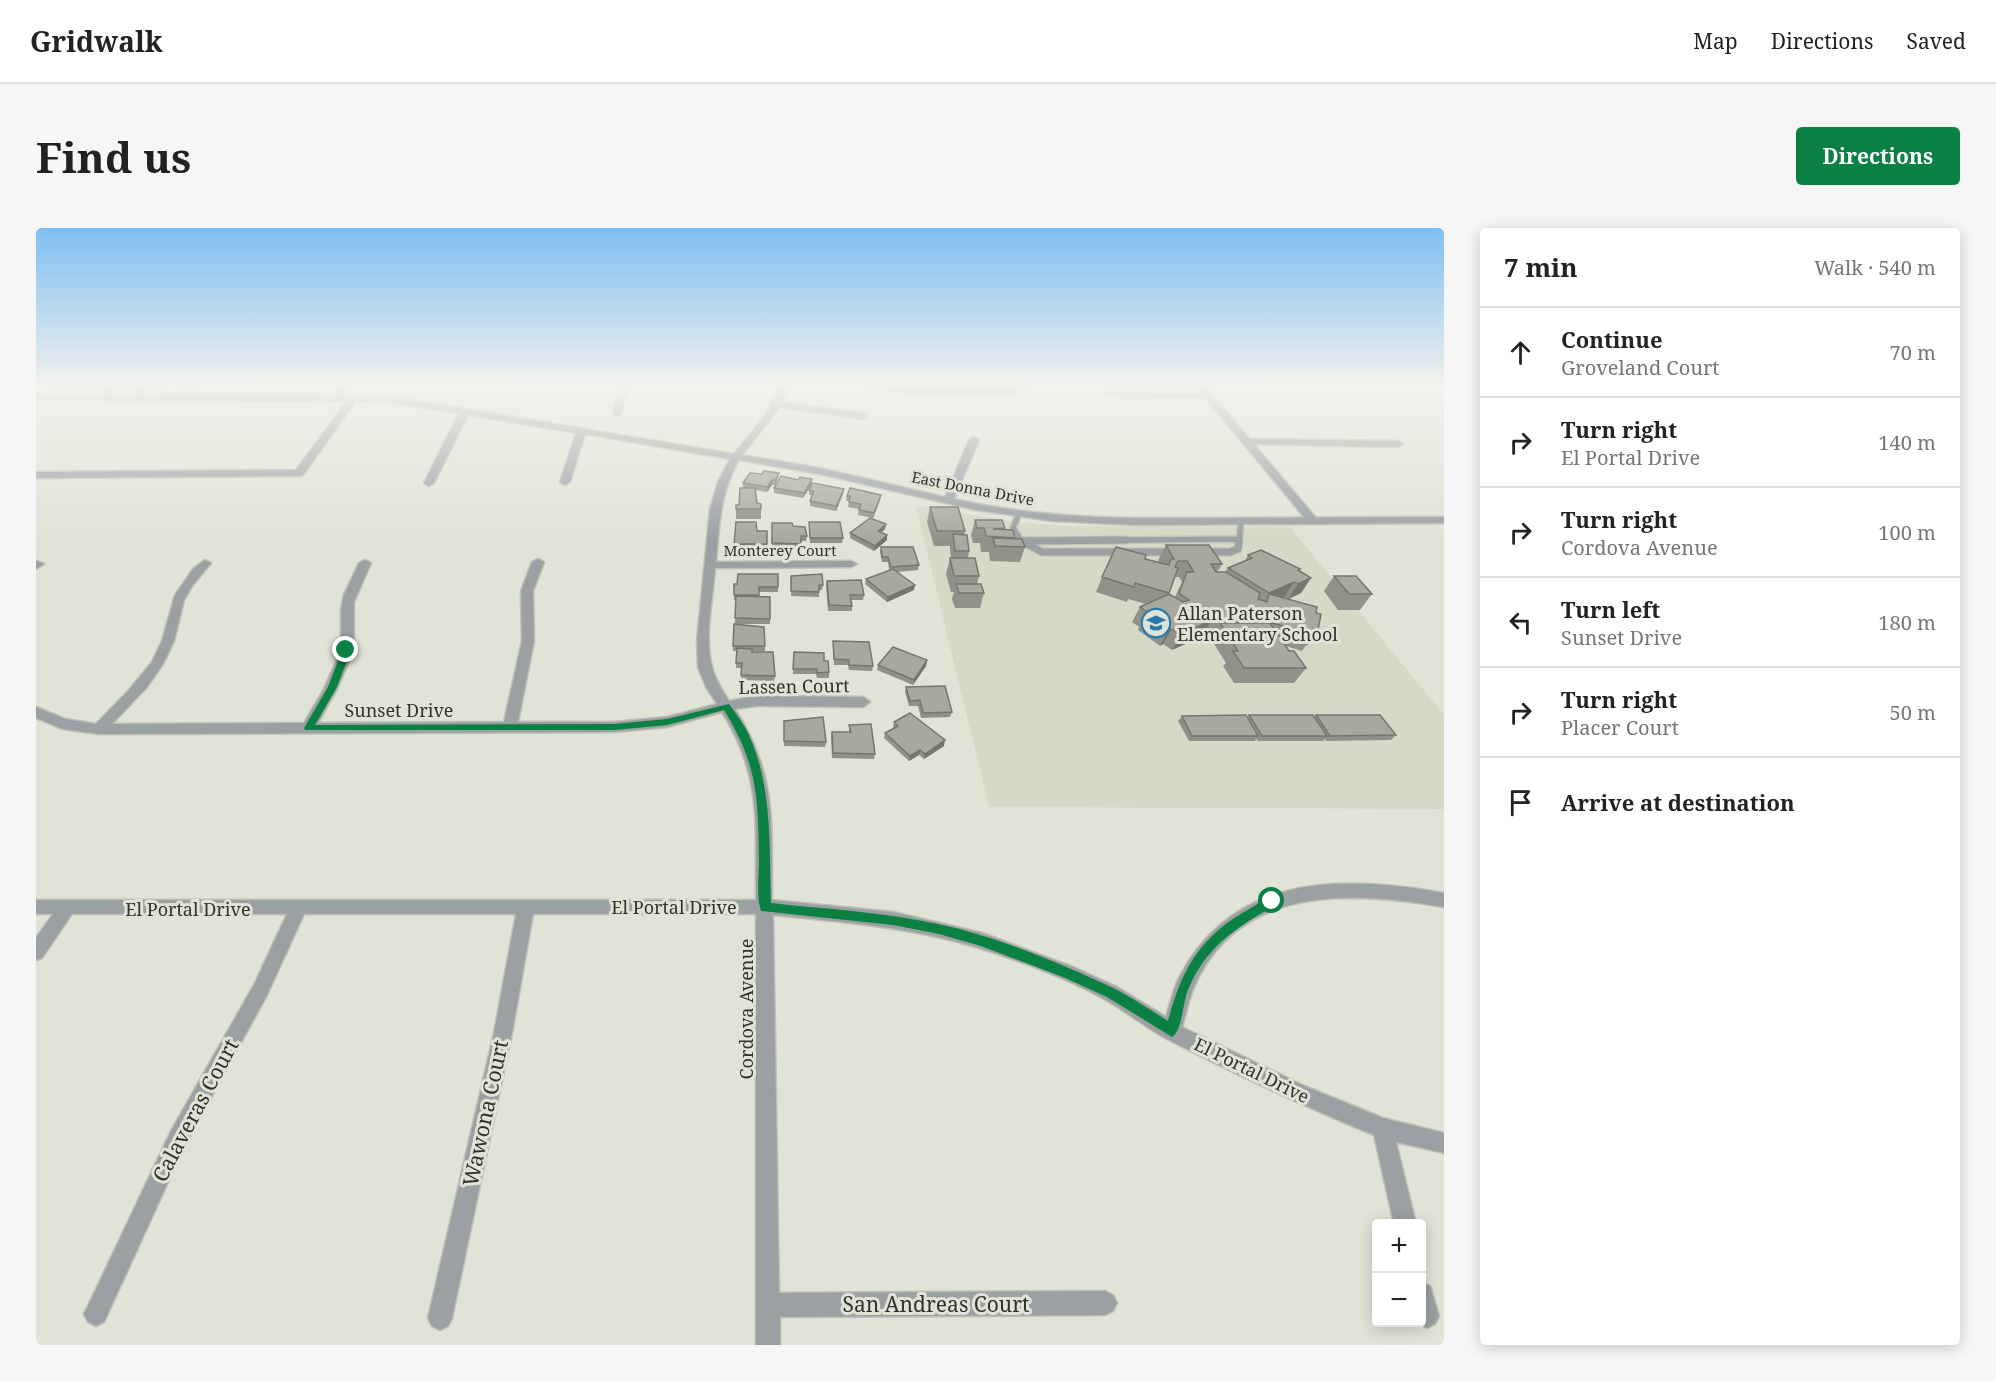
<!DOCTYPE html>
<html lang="en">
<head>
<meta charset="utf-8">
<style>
  body { margin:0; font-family:"Noto Serif",serif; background:#f6f6f6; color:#222 }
  .controls { position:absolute; right:18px; bottom:18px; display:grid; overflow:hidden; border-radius:6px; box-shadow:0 3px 15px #0003 }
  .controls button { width:54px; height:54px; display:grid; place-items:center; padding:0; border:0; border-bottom:2px solid #e0e0e0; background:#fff; color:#222; font:30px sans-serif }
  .stop { position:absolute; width:18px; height:18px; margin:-14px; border:4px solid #0b8043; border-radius:50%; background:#fff }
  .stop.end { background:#0b8043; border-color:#fff; box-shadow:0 2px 6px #0008 }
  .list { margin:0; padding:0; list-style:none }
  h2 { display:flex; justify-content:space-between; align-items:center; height:78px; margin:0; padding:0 24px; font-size:26px }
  h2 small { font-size:20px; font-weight:400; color:#767676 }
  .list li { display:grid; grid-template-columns:39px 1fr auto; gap:18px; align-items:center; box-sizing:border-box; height:90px; padding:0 24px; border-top:2px solid #e0e0e0 }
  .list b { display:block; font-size:22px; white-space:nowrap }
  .list p { margin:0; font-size:20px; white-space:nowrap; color:#767676 }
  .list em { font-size:20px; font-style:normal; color:#767676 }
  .icon { flex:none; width:33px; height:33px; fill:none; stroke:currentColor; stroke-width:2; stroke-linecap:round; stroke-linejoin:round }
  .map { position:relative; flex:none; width:1408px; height:1117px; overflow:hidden; border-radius:6px }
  header { display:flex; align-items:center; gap:36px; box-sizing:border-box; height:84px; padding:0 30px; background:#fff; border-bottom:2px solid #e0e0e0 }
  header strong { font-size:28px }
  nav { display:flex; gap:33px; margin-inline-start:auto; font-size:21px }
  .intro { display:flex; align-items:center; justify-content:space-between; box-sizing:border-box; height:144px; padding:0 36px }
  h1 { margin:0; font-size:42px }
  .button { padding:15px 27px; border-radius:6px; background:#0b8043; color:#fff; font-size:21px; font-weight:700 }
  main { display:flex; gap:36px; padding:0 36px }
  aside { flex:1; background:#fff; border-radius:6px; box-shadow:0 3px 15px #0003 }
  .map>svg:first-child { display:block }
</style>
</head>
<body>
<header>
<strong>Gridwalk</strong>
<nav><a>Map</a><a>Directions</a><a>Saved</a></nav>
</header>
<div class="intro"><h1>Find us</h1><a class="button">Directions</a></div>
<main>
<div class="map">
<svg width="1408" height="1117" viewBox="0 0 1408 1117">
  <rect width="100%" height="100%" fill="#e2e3d7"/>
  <path fill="#d6d9c5" d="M7,156H136L125,167H32L38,162L0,161Z
    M880,278L988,295L1035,298L1254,299L1408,487V581L953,579Z"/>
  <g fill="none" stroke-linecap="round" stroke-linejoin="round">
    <g stroke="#bfc0b5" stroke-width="8">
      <path id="service-far1" d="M69,168L83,156
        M101,168L114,156
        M297,169L314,156
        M983,286L977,300L986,314
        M985,313L1203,311
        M1203,314L1205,293"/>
    </g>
    <g stroke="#bfc0b5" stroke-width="9">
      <path id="service" d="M984,312L1006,324H1135
        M985,313L1090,312
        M1169,324H1194L1202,321L1203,312"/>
    </g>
    <g stroke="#bfc0b5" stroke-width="3">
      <path id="minor" d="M584,156H592L585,185L581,188L577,185Z
        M745,156H753L747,174L826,185L831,188L826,191L744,179L706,227L784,240L909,269L933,212L938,209L943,212L918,271C1006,291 1096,291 1185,290C1259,290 1334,289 1408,289V295L1102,297L1016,293L940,282L784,246L703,232C684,264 683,298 680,334L815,333L821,336L815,339L679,340C677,371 668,409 676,439C679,451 686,462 693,473L720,468L827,469L834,474L827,479L720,478L699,481C742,548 735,597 736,672L857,684L946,705L1037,739L1081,759L1130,789C1134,776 1137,762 1143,750C1197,645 1306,647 1408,665V679C1316,663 1203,656 1158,759C1153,771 1150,786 1146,799L1266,857L1347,890L1408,905V925L1360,914L1380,996H1358L1338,907C1267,878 1199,846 1131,811C1110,800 1091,784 1070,772C1033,751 984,733 943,720C876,699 806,694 737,687L743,1065L1069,1063L1077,1067L1081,1075L1077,1083L1069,1087L744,1089V1117H720V686H497L476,805L416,1090L412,1098L404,1102L396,1098L392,1090L458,805L480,686H268L231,767L149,917L68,1094L60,1098L52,1094L48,1086L52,1078L135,903L219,755L251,686H36L6,730L0,732V710L17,686H0V672H720C719,598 727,549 686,484L631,499L578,504L63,506L27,501L0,490V479L29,491L60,496L93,462L116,434L126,413L139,367L157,341L169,332L175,335L156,358L148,372L138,413L127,436L111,459L76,496L268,495L288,461L301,431L305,416V381L308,367L323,335L329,332L335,335L318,374V416L314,431L301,461L282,495L468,494L486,413L485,363L496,334L502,331L508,334L497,363L498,413L482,494H578L631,489L681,476L670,459L662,439L661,413L674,281L682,254L694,231L549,206L534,254L529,257L524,254L540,205L432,187L398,255L393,258L388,255L423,185L359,175L320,173L267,247L263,248L0,250V244L260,242L311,173L0,172V166L268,165L359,169L698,226L731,185Z
        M817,156H843L872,160L977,161L983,156H993L979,167L872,166Z
        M1071,163H1170L1174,166L1170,169L1068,168V164Z
        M1211,211L1362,213L1367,216L1362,219L1208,216L1206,214Z
        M0,333L8,336L0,341Z
        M1386,1054L1394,1058L1403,1088L1399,1096L1391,1100L1382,1094H1386Z"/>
    </g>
    <g stroke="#bfc0b5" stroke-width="3">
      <path id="tertiary" d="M1158,156H1167L1281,291V295H1273Z"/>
    </g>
    <use href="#service-far1" stroke="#9ba0a3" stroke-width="5"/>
    <use href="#service" stroke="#9ba0a3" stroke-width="7"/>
    <use href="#minor" fill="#9ba0a3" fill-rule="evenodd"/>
    <use href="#tertiary" fill="#9ba0a3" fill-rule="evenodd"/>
  </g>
  <path fill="#909188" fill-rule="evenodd" d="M144,156H168L165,159H145Z
    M401,156H454V157H401Z
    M743,245L742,250L739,257H736L731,264L719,262L721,275L725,281V291H700V277H703L707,260V255L726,246Z
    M776,251V256L767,270L738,265V260L762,252Z
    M808,261L807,266L800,283L774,278V273L776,267H773V262Z
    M845,267L844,272L837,290L822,287L823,281L812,279L813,273H810L811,268Z
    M894,279L929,303L928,307L933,323L932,330L943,348L941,356L948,365L944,380H919L916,371L918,364H915L910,346L914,330H915L914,321V318H898L891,294Z
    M939,292L969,300V302L979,310V311L989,319L984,334L954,333L953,324H945L944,315H937L935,307Z
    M773,294L807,310L806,315H774Z
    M736,295L757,298L771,308L770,313H765V321H736Z
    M850,296L849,301L845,305L851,307V312L838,323L814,310V305Z
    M721,303H731V321H698V316Z
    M1130,317L1186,336L1181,344H1189L1192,340L1209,333L1212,327L1264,341L1263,343L1265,365L1253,371L1280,385L1282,402L1271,418L1270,417L1266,423L1250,418L1270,440L1258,455H1198L1187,438L1190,435L1175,411L1177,408L1169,403L1167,408L1136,422L1127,416L1124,418L1102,402L1103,399L1096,394L1104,379L1110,376L1092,371L1091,374L1060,364L1066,349L1109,331L1124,335L1122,332ZM1139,349H1143L1146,354L1139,369L1132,366Z
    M845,319L883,337L882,342L861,344L878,362L851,374L829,356L830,351L853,342L852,334H846L844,324Z
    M742,346V364H723V368L734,369V396H699L700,372H698V356Z
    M755,348L787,357L786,362H783V369L755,368Z
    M1298,348L1336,366L1324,382H1302L1288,363Z
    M791,353L828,367L827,372H815L816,378V383H792L790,358Z
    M698,396L729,418V423H716V424L739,448L738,453L705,452L706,440H700L701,423H697Z
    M797,413L837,438L836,443L813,442L812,437H798Z
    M758,424L788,433L793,444V450H781L780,446H757Z
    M891,432L890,438L877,457L841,442L842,437Z
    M870,459L916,484L914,489L885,490L882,478H873L869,464Z
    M1213,487L1279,489L1280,487L1360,507L1355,512L1290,513L1289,511L1287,513H1222L1220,511L1219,513H1153L1142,493L1146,488L1211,490Z
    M748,493L790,514L789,519L748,518Z
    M858,494L908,518L888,531L883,527L873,533L848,510L849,505L858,501L857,499Z
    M813,497L839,526L838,531L796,530L795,509L796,504H813Z"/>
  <path fill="#76766f" d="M743,245L742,250L739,257V252Z
    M776,251V256L767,270L768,265Z
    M736,252V257L731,264V259Z
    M808,261L807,266L800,283V278Z
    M845,267L844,272L837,290L838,285Z
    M850,296L849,301L841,308L842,303Z
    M851,307V312L838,323L839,318Z
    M1264,341L1255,355L1258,354L1248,369L1229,378L1231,374L1233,366L1224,380L1233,365Z
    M1275,350L1265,365L1252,371L1262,356Z
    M879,357L878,362L851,374L852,369Z
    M1175,392L1167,408L1136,422L1145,407Z
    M1136,401L1127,416L1124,418L1132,402Z
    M891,432L890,438L877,457L878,452Z
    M909,512L908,518L888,531L889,526Z
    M884,522L883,527L873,533L874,528Z"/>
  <path fill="#a8a99e" stroke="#76766f" stroke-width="1.5" d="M728,243L743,245L739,252H736L731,259L707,255L714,245L726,246Z
    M745,248L762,252L764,249L776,251L768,265L738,260Z
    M777,255L808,261L800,278L774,273L778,263L773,262Z
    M704,260H719L721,275L725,276V281H700V277H703Z
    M814,260L845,267L838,285L823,282L825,276L813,274L814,268H811Z
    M894,279H922L929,303H901Z
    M834,290L850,296L842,303L851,307L839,318L814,305Z
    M939,292H966L969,300L957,301L977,302L979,310L950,308L948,300H941Z
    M700,294H720L721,303H731V316H698Z
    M773,294H804L807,310H774Z
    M736,295H756L757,298L769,299L771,308H765V316L736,315Z
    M917,306L931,307L933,323H919Z
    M957,310L986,311L989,319L959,318Z
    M1130,317H1173L1186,336H1175L1180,344H1190L1224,365L1222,371L1231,374L1233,366L1281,379L1280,385L1285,386L1282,402L1277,401V407L1227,392L1229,383L1220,381L1217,393H1186L1168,381L1161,383L1175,392L1145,407L1136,401L1132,402L1109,386L1113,385L1104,379L1133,366L1147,374L1153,372L1143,365L1151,344H1158L1151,333H1142L1139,339L1142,340L1133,365L1099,355L1098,359L1066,349L1080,319L1110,327L1109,331L1133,337L1135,331H1138Z
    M845,319H877L883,337L855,339L852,329H846Z
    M1225,322L1264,341L1262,342L1275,350L1262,356L1258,354L1233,365L1192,340L1216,330L1212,327Z
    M914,330H939L943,348H918Z
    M857,341L879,357L852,369L830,351Z
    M702,346H742V359H723V367H698V356H701Z
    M786,346L787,357H783V364L755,363V348Z
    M1298,348H1320L1336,366H1313Z
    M825,352L828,367H814L816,378L793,377L791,353Z
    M920,356H945L948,365H923Z
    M700,368L734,369V391L699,390Z
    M1184,395H1234L1253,423H1258L1270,440H1208L1197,423H1202Z
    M698,396L728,399L729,418H697Z
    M797,413L833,414L837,438L813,437V432L798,431Z
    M857,419L891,432L878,452L842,437Z
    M701,420L716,421V424H737L739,448L705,447L706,435H700Z
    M758,424L788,425V433H792L793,444L781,445V441H757Z
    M909,458L916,484L887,485L884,472L874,473L870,459Z
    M874,485L909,512L889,526L884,522L874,528L849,505L862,498L858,494Z
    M1210,487L1222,508H1156L1146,488Z
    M1213,487H1277L1291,508H1226Z
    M1280,487H1344L1360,507L1294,508Z
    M787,489L790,514L748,513V493Z
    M835,496L839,526L797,525L796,504H815L813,497Z"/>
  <linearGradient id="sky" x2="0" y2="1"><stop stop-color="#7ebef1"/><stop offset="0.5" stop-color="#f2f2ed"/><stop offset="1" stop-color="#f2f2ed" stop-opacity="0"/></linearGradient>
  <rect width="1408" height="313" fill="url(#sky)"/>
  <path fill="#0b8043" d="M310,419L315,422L301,459L279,497L578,496L631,491L693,476C700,486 708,496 713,507C737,561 733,618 735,675C790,681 847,684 902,696C959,708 1025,735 1077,760C1096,769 1114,782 1132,793C1146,740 1165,707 1215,680C1223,675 1232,668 1240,670L1242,673L1240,677C1201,699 1170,718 1152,762C1147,773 1146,804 1136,809L1071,769L1027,749L945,718L903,706L857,697L725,683C720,668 723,647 723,632C722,570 722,537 688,482L631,497L578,502H269L268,500L292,459L306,422Z"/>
  <defs>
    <g id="school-ring" transform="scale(1.5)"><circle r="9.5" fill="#e2e3d7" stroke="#277cac" stroke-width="1.5"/><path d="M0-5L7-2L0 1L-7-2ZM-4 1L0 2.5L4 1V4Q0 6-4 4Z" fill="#277cac"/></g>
  </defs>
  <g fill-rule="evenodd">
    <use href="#school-ring" x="1120" y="395"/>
  </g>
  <g text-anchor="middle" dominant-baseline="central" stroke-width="6" stroke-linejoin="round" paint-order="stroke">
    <g font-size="15" fill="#32322e" stroke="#e2e3d7">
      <text transform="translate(937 260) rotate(11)">East Donna Drive</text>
      <text x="744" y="322">Monterey Court</text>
    </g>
    <g font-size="18" fill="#32322e" stroke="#e2e3d7" text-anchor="start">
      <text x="1141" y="385">Allan Paterson<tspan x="1141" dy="21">Elementary School</tspan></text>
    </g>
    <g font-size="18" fill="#32322e" stroke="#e2e3d7">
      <text transform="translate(758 458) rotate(-1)">Lassen Court</text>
      <text x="363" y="482">Sunset Drive</text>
      <text x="638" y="679">El Portal Drive</text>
      <text x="152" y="681">El Portal Drive</text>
      <text transform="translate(710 781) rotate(-90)">Cordova Avenue</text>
      <text transform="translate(1216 842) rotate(26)">El Portal Drive</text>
    </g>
    <g font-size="21" fill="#32322e" stroke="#e2e3d7">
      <text transform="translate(159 882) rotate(-62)">Calaveras Court</text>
      <text transform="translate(449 885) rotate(-78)">Wawona Court</text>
      <text x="900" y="1076">San Andreas Court</text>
    </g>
  </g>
</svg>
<div class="controls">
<button>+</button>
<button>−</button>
</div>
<div class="stop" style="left:1236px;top:673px"></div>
<div class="stop end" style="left:310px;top:422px"></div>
</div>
<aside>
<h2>7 min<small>Walk · 540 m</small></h2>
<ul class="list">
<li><svg class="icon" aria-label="ahead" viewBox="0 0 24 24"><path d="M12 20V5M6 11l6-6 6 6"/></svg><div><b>Continue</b><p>Groveland Court</p></div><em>70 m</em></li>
<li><svg class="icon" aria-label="right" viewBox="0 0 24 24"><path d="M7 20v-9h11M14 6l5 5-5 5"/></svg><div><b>Turn right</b><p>El Portal Drive</p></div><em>140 m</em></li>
<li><svg class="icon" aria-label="right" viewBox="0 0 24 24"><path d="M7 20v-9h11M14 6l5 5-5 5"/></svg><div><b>Turn right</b><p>Cordova Avenue</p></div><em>100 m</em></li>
<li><svg class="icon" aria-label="left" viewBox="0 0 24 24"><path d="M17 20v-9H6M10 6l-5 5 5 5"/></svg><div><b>Turn left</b><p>Sunset Drive</p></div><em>180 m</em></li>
<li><svg class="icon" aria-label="right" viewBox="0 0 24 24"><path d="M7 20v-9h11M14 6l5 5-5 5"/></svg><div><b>Turn right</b><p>Placer Court</p></div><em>50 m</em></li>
<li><svg class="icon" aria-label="arrive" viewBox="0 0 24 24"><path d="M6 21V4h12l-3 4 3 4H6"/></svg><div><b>Arrive at destination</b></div></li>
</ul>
</aside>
</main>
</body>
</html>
